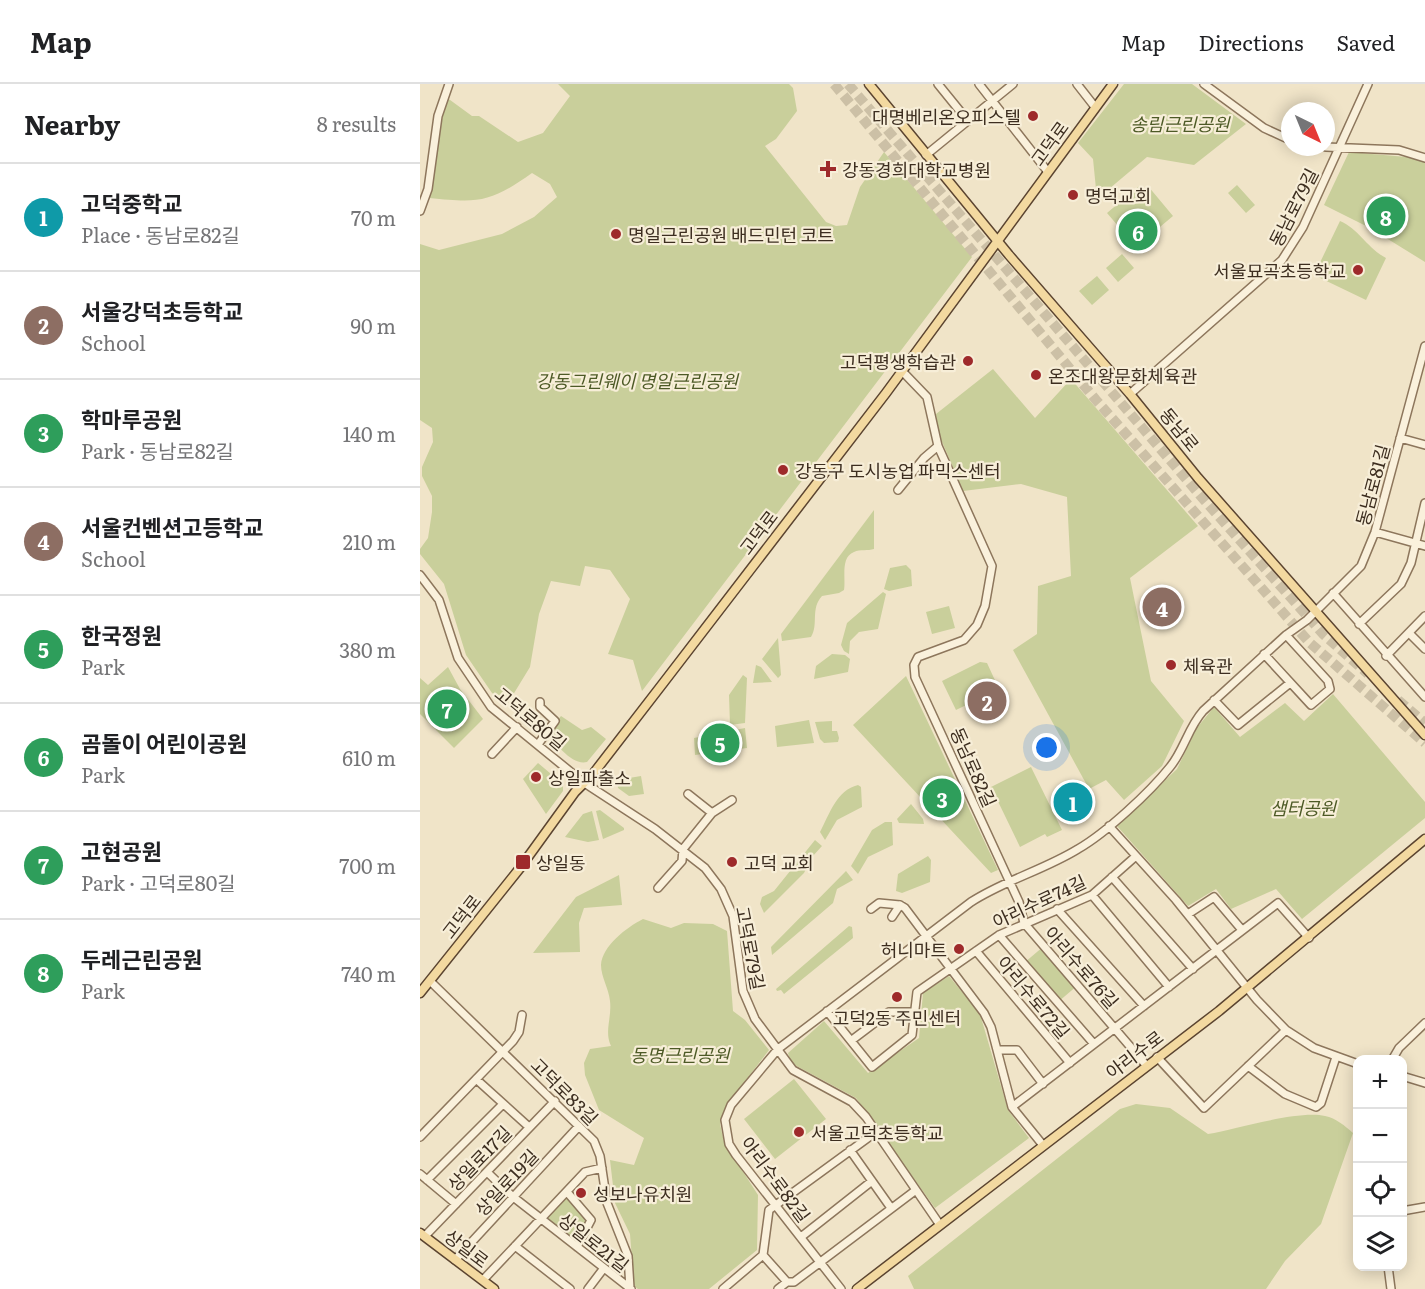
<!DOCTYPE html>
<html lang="en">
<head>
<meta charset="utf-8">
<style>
  body { margin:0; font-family:Literata,"Noto Sans KR",serif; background:#f2f2f2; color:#202124 }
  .controls { position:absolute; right:18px; bottom:18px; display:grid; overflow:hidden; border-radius:12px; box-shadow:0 3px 15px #0003 }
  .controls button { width:54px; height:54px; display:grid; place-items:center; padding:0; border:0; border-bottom:2px solid #e0e0e0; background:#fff; color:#202124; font:30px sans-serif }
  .compass { position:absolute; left:861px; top:18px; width:54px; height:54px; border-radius:50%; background:#fff; box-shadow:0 3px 15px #0003; rotate:137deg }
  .you { position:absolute; left:627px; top:664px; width:21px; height:21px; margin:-15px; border:4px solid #fff; border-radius:50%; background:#1a73e8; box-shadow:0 0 0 9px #1a73e833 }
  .badge { display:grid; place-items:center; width:39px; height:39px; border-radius:50%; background:#9e2a2b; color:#fff; font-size:20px; font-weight:700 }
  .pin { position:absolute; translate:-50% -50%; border:3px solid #fff; box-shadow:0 2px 6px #0006 }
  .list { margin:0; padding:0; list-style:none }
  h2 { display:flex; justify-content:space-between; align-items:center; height:78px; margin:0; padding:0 24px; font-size:26px }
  h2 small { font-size:20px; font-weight:400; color:#757577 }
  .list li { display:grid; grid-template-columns:39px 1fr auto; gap:18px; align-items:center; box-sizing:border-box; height:108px; padding:0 24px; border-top:2px solid #e0e0e0 }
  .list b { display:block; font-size:22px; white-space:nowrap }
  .list p { margin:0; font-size:20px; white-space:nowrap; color:#757577 }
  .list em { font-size:20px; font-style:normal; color:#757577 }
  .icon { flex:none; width:33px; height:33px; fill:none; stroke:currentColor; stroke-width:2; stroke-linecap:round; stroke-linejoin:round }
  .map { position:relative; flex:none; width:1005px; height:1205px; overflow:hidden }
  header { display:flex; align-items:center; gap:36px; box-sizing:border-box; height:84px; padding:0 30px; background:#fff; border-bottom:2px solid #e0e0e0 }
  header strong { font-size:28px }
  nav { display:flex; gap:33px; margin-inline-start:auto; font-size:21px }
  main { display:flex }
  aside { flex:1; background:#fff }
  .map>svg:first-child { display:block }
</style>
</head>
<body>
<header>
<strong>Map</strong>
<nav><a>Map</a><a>Directions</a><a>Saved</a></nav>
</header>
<main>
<aside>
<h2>Nearby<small>8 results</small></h2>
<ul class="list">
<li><span class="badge" style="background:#0f9aa8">1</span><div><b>고덕중학교</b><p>Place · 동남로82길</p></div><em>70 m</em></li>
<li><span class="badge" style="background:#8d6e63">2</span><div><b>서울강덕초등학교</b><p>School</p></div><em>90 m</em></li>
<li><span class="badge" style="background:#2e9e5b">3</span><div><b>학마루공원</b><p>Park · 동남로82길</p></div><em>140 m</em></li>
<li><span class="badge" style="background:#8d6e63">4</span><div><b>서울컨벤션고등학교</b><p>School</p></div><em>210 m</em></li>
<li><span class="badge" style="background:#2e9e5b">5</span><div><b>한국정원</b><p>Park</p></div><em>380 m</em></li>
<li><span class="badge" style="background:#2e9e5b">6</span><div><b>곰돌이 어린이공원</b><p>Park</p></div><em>610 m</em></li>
<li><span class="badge" style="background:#2e9e5b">7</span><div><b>고현공원</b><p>Park · 고덕로80길</p></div><em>700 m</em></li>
<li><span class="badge" style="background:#2e9e5b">8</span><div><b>두레근린공원</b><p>Park</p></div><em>740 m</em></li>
</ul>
</aside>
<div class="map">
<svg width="1005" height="1205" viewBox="0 0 1005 1205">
  <rect width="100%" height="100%" fill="#f0e4c8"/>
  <path fill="#c9cf9b" d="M138,0H369L373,4L377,27L356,55L345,62L406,138L416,142L427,141L440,103L464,68L552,173L222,607L213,576L188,570L210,515L190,486L165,482L160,502L131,497L119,530L110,583L88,619L72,609L46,571L24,500L0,470V465L8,454L12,428V412L2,392V383L13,358L12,344L0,336V160L19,166L82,150L114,133L137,113L130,100L112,89C70,119 59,119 9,114L26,13L52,32H59L98,58L123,49L150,12Z
    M704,0H772L826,40L774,81L727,73L677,115L673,75L658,59Z
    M929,68L998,74L1005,79V178L950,144L904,121Z
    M817,101L835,121L826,129L808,109Z
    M719,102L723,106L728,102L753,132L716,163L687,129Z
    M920,137C939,145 948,165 966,174L946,216L894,191Z
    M702,170L714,184L698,198L686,184Z
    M677,192L689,206L672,221L659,207Z
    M573,285L615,334L651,295L778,442L710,494L731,597L764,637L742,682L704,716L686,696L669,705L593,566L617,550L618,502L651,492L647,413L601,400L543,407L517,346L516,330Z
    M454,426V465C448,467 440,465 434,468C420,473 426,495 424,506L419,509L402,512C390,525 399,540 391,553L362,557L361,550Z
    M486,481L491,486L492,502L469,507L464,505L470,484Z
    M463,508L466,510L458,545L439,548L430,557L429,570L424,567L421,561L427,539Z
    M529,522L535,544L512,550L506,528Z
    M358,554L361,591L358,594L342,575Z
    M412,570L425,571L430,575L428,588L394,595L396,582Z
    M560,578L567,579L579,605L536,626L522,597Z
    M336,581L341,583L352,598L333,599Z
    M28,583L40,605L63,635L34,664L0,630V594L8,601Z
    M323,591L327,594L325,639L310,641L309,611Z
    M486,592L578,786L571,789L433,641Z
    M913,610L1005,718V734L882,835L856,805L811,825L796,805L768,822L697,742L757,685L776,645L794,623L820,653L865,619L884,637Z
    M141,632L162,646L171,643L186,655L167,678C152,682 136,659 126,650Z
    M389,636L394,659L357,663L355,642Z
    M412,637V647H417L419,654L418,658L404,659L400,655L395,638Z
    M325,644L327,664L275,671L274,654Z
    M118,679L143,700V707L126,730L103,695Z
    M611,683L642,746L627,753L625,750L600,763L571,703Z
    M221,692L224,710L209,712L198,704L197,696Z
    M438,701L441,703L442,723L417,736L405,756L400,748C410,729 417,706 438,701Z
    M491,720L503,735L504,740L479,739L477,735Z
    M180,726L204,744V746L183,755L176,727Z
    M172,727L179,756L168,758L145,753L163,730Z
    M465,738H472L473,761L448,773L438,790L431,782L452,746Z
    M395,756L402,762L392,773L384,789L344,829L340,820L342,813L354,807Z
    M508,772L511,776L510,798L482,809L476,807L478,790Z
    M426,787L433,796L417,805L413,819L352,871L351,863Z
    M199,791L202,821L164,824L159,839L160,868L113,869L156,813Z
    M223,835L251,844L264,839L293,840L307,847L313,927L325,936L349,966L307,1021L300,1040L304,1058L338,1111L337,1166L289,1205H218L214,1202L210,1150L195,1119L190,1076L214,1081L224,1054L179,1026L165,991L164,979L170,965L191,962C184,947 192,934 190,917C189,905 181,893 181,881C182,862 207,843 223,835Z
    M429,842L432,843L433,854L364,910L361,906L357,907L356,905Z
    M624,862L658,901L638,918L604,879Z
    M529,892L560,930L588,1026L609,1054L515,1124L436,1014L371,979L368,969L404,937L448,989L499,954L503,909Z
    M374,995L406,1035L355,1075L324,1035Z
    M716,1020L750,1024L788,1050C817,1045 878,1026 905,1032C916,1034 925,1042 933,1049L901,1140L865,1177L846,1205H494L488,1192L700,1025Z
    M146,1109L171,1136L157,1162L122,1135Z"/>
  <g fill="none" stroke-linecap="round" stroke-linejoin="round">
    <path stroke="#ccc0a6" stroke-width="10" stroke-dasharray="10 5" stroke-linecap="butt" d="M414,0L676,316L889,558L1005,659
      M428,0L785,417L903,550L948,590
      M978,616L1005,639"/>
    <g stroke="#8d765c" stroke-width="10">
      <path id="minor" d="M518,0L548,37
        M559,0L628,88
        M657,0L675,23
        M784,0L844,44L870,56
        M906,63L979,66L1005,74
        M506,71L593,0
        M0,127L8,105L18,32L29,0
        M482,287L507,313L518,362L572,482L565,522L557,541L544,556L498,573L494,581L495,593L599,818L604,839L726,981
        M710,310L862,176L883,143L948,0
        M980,354L1005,361
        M478,406L504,374L518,362
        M955,448L1005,462
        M0,491L19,516L38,574L71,623L163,698L235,745L285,784L301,805L313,832L323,907L335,935L373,986L432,1018L446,1033L520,1141
        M913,509L1005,613
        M939,540L981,500L991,479L1005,419
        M989,549L1005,565
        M844,570L891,621L910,605L908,597L866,551
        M966,572L1005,532
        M794,616L818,641L870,599
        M119,659L135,637L120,623V618
        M72,670L97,643
        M268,710L292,729
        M689,742L756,816L837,916L866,946L894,964L938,980
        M692,793L773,885
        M238,804L262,777L263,765L292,729L312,716
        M672,811L749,903
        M451,825L459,819L480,821L485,824L564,929L571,943L592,1023L622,1060
        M637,825L724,922
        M768,830L794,813L822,846
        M472,833L480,821
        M579,851L674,960
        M556,867L650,979
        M10,897L174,1057L180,1072L187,1119L208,1172L210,1204
        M407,927L452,983L492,951L497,908L579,851L672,811L716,772
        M432,956L469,928H495
        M578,966H597L623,1000
        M737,973L784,1024L866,946
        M972,976L979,964L1005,939
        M828,982L865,1010L896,1023L901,1019L916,973
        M982,992L1005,999
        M56,995L109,1043
        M592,1023L858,819L889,854
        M0,1053L93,957L99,948L102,931
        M430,1066L471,1124
        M67,1088L92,1112L211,1205
        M0,1090L36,1120
        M7,1096L83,1020
        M147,1108L171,1136L157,1163
        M982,1127L1005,1123
        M5,1152L135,1017
        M381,1153L452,1097
        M95,1162L150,1205
        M343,1171L367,1198
        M35,1176L159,1042
        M968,1182L971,1205
        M63,1196L165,1088L182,1084
        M168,1205L184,1184
        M303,1205L343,1171L349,1126L456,1048
        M358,1205L367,1198H374L496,1106
        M421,1205L316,1071L309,1060L305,1036L311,1021L358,965L551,818C585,796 624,786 658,765C686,749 730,708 750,683C764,666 768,644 783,627L866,551L887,536L941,482L955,448L1005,262"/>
    </g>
    <g stroke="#5b4430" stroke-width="11">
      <path id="major" d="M449,0L589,171L710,310L778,394L1005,651
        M0,909L100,784L155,708L173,690L244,598L466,309L693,0
        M0,1149L74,1205
        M437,1205L799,927L1005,755"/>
    </g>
    <use href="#minor" stroke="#faf1dc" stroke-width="7"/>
    <use href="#major" stroke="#f3d9a0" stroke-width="8"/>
  </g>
  <g fill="#9e2a2b" stroke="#f7eed8" stroke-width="2">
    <circle cx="613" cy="32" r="6"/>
    <path d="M405 76h6v6h6v6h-6v6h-6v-6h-6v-6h6z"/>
    <circle cx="653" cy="111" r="6"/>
    <circle cx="196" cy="150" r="6"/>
    <circle cx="938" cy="186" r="6"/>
    <circle cx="548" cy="277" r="6"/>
    <circle cx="616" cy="291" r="6"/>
    <circle cx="363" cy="386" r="6"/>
    <circle cx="751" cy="581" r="6"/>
    <circle cx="116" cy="693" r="6"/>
    <rect x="95" y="770" width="16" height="16" rx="3"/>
    <circle cx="312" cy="778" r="6"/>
    <circle cx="539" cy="865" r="6"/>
    <circle cx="477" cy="913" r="6"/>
    <circle cx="379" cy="1048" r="6"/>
    <circle cx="161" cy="1109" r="6"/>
  </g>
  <g text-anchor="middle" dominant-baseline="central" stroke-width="4.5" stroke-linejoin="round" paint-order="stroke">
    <g font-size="18" fill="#3d2e20" stroke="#f7eed8" text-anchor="start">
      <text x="601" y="32" text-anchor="end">대명베리온오피스텔</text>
      <text x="422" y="85">강동경희대학교병원</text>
      <text x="665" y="111">명덕교회</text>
      <text x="208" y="150">명일근린공원 배드민턴 코트</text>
      <text x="926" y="186" text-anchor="end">서울묘곡초등학교</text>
      <text x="536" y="277" text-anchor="end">고덕평생학습관</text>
      <text x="628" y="291">온조대왕문화체육관</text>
      <text x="375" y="386">강동구 도시농업 파믹스센터</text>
      <text x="763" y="581">체육관</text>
      <text x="128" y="693">상일파출소</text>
      <text x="116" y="778">상일동</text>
      <text x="324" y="778">고덕 교회</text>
      <text x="527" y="865" text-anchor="end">허니마트</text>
      <text x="477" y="933" text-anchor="middle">고덕2동 주민센터</text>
      <text x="391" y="1048">서울고덕초등학교</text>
      <text x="173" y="1109">성보나유치원</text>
    </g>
    <g font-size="18" font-style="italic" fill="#4d5a26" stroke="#f7eed8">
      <text x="760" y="39">송림근린공원</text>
      <text x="217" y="296">강동그린웨이 명일근린공원</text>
      <text x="883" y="723">샘터공원</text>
      <text x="260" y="970">동명근린공원</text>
    </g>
    <g font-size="18" fill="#3d2e20" stroke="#f7eed8">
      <text transform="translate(629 59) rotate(-54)">고덕로</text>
      <text transform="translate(873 123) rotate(-63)">동남로79길</text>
      <text transform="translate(760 345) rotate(51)">동남로</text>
      <text transform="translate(952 401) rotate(-75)">동남로81길</text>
      <text transform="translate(338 448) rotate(-53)">고덕로</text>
      <text transform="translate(111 634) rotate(40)">고덕로80길</text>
      <text transform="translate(554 683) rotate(66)">동남로82길</text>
      <text transform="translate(619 817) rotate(-25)">아리수로74길</text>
      <text transform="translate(41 832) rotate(-52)">고덕로</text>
      <text transform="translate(331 864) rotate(79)">고덕로79길</text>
      <text transform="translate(662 883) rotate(49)">아리수로76길</text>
      <text transform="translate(614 913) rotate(50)">아리수로72길</text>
      <text transform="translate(714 970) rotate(-37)">아리수로</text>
      <text transform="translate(145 1007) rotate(45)">고덕로83길</text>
      <text transform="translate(59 1074) rotate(-46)">상일로17길</text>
      <text transform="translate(356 1095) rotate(53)">아리수로82길</text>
      <text transform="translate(86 1098) rotate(-47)">상일로19길</text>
      <text transform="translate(174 1158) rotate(38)">상일로21길</text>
      <text transform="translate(47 1164) rotate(37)">상일로</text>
    </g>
  </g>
</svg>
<div class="controls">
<button>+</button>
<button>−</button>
<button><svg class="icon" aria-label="locate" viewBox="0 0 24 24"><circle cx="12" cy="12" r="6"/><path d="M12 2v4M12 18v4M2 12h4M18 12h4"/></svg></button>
<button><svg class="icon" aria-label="layers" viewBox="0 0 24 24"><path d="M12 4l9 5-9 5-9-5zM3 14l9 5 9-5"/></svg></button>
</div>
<svg class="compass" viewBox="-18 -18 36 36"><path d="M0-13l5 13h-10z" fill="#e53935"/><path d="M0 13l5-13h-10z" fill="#757577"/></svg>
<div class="you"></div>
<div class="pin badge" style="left:653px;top:718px;background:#0f9aa8">1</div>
<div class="pin badge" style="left:567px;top:617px;background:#8d6e63">2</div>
<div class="pin badge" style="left:522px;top:714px;background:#2e9e5b">3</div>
<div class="pin badge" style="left:742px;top:523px;background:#8d6e63">4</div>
<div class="pin badge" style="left:300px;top:659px;background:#2e9e5b">5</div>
<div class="pin badge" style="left:718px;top:147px;background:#2e9e5b">6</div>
<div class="pin badge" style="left:27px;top:625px;background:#2e9e5b">7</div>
<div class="pin badge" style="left:966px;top:132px;background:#2e9e5b">8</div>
</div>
</main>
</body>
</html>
